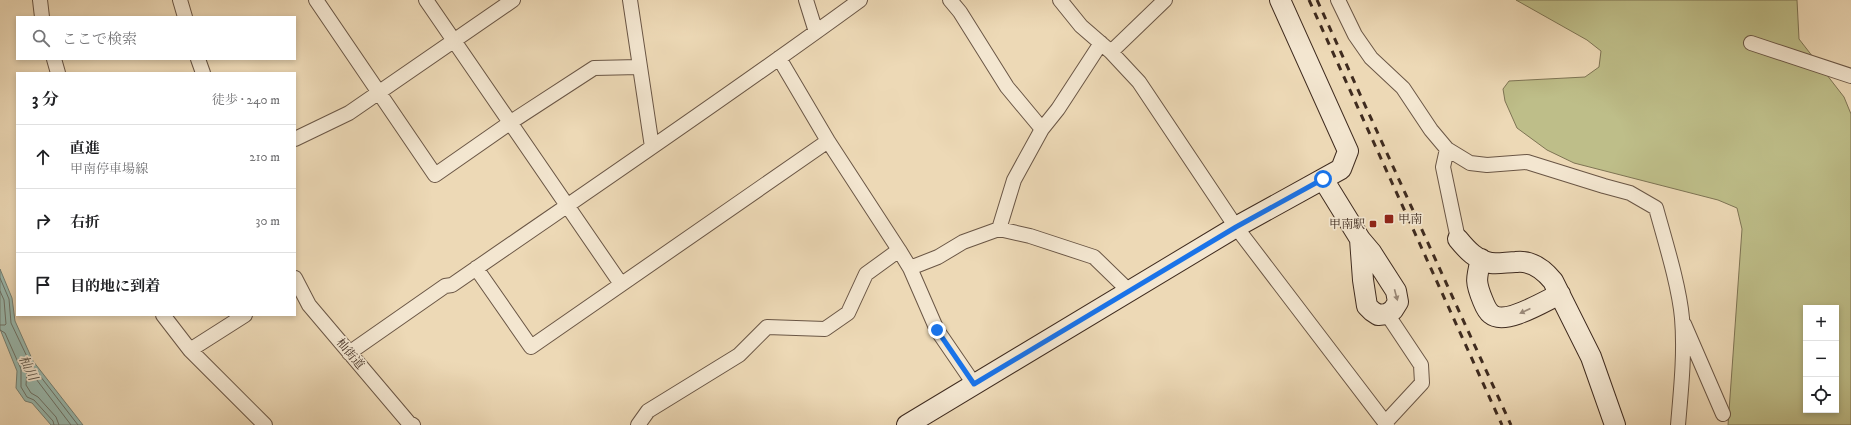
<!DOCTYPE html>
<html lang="ja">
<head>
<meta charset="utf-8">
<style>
  body { margin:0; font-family:"IM FELL DW Pica","Noto Serif JP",serif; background:#f6f6f6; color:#202124 }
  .controls { position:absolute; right:12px; bottom:12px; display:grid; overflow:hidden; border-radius:0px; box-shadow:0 2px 6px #0003 }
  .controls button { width:36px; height:36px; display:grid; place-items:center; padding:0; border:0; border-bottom:1px solid #e0e0e0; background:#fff; color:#202124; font:20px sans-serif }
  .stop { position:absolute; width:12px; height:12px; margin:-9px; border:3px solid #1a73e8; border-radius:50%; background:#fff }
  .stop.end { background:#1a73e8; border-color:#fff; box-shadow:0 1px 4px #0008 }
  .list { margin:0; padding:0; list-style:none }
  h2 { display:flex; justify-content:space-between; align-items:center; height:52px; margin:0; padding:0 16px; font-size:17px }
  h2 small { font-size:13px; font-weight:400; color:#757577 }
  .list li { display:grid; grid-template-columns:26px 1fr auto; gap:12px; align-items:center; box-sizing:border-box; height:64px; padding:0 16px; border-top:1px solid #e0e0e0 }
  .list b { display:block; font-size:15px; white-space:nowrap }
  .list p { margin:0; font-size:13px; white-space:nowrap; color:#757577 }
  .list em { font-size:13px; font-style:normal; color:#757577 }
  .icon { flex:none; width:22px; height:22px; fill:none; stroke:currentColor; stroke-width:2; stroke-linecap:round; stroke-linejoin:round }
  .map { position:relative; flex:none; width:1851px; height:425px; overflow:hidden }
  .search { position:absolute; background:#fff; box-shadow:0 2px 6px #0003; left:16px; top:16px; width:280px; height:44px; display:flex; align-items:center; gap:10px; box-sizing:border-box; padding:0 14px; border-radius:0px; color:#757577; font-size:15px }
  .panel { position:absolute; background:#fff; box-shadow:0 2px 6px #0003; left:16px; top:72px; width:280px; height:244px; border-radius:0px }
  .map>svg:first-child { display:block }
</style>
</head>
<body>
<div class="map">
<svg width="1851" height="425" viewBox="0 0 1851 425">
  <rect width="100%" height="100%" fill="#edd9b6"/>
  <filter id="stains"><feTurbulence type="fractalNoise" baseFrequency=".005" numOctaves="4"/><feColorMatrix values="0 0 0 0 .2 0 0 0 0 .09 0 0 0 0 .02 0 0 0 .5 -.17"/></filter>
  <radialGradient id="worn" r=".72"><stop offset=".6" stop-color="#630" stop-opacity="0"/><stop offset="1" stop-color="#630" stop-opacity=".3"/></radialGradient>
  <path fill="#bebe89" stroke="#7e7454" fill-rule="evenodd" d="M1516,0H1797L1799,39L1844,97L1851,114V425H1728L1742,229L1737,208L1718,200L1574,163L1547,150L1517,128L1505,101L1503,89L1509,81L1585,77L1599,67L1601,51L1587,40ZM1806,308H1836V410H1806Z"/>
  <path fill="#99bab0" stroke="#758176" d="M0,269L12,298L15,321L33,361L83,425H51L32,403L25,401L16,388L17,371L0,329Z"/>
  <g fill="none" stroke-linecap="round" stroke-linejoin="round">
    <path stroke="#6c7268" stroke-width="1" d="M0,278L9,299L11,323L30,363L78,425
      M0,291L4,300L6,324L5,325H0
      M0,330L5,333L21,369V387L27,397L34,400L53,421L54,425
      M59,425L56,417L38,397L31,393L26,385L27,370L30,371L71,425"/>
    <g stroke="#6a5645" stroke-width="16">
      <path id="street" d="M40,0L42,17
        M180,0L185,17
        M316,0L435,175L511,122L594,68L639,67
        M426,0L621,284
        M630,0L652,147
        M806,0L816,32
        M950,0L960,12L1007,87L1042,129
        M1060,0L1081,26L1111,52L1139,82L1236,227L1387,425
        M1338,0L1355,35L1371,58L1403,88L1431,130L1447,149L1470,163L1487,165L1527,162L1604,186L1630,193L1656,208C1665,241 1679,285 1682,318C1685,353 1681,390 1678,425
        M1751,43L1851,76
        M1111,52L1165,0
        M779,58L828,141L899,250L910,268L937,330L974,384
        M54,59L58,73
        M198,59L203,73
        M295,139L349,113L513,0
        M1447,149L1443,167L1458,239
        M999,229L1014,180L1042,129L1058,109L1101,43
        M476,268L531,347L828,141
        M910,268L938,257L963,242L999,229L1030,236L1094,257L1129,291
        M295,278L309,305L409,423L413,425
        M163,315L190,350L265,425
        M1684,324L1723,414
        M190,350L245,315
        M349,353L445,286L452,285C588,191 726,98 860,0
        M1385,423L1422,383L1421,365L1387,314
        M638,425L648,411L739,355L767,327L825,329L848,313L866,274L899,250"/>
    </g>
    <g stroke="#3f2b1f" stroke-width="22">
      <path id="secondary" d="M1323,179L1360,239L1371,252L1396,291L1398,302L1393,310L1387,314L1378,315L1372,311L1367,306L1363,280L1360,239
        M1458,239C1467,250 1476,260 1491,263C1499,264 1508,262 1516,262C1532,260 1544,270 1553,281L1591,357L1615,425
        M1481,259C1476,279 1475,282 1483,301C1485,306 1487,311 1491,314C1505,326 1545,301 1560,294
        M907,425L1236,227L1341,169L1348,151L1280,0"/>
    </g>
    <use href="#street" stroke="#f3e6d0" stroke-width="14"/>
    <use href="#secondary" stroke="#f3e6d0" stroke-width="20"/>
    <path stroke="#3f2b1f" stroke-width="3" stroke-dasharray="7 7" stroke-linecap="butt" d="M1309,0L1502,425
      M1317,0L1511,425"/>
  </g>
  <defs><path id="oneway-solid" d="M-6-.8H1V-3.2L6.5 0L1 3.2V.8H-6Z"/></defs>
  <g fill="#998878">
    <use href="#oneway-solid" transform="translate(1396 295) rotate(75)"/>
    <use href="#oneway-solid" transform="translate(1525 311) rotate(155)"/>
  </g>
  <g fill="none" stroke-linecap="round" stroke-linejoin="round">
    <path stroke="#1a73e8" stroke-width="5" d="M937,330L974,384L1236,227L1323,179"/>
  </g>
  <g fill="#8f2418" stroke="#f3e6d0" stroke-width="1.5">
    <rect x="1384" y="214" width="10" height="10" rx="2"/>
    <rect x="1369" y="220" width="8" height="8" rx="2"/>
  </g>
  <g text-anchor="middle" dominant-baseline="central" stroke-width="3.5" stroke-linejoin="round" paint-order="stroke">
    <g font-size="12" fill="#3f2b1f" stroke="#f3e6d0" text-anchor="start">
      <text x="1398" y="219">甲南</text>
      <text x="1365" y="224" text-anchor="end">甲南駅</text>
    </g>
    <g font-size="12" fill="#3f2b1f" stroke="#f3e6d0">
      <text transform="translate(350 354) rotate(50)">杣街道</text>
    </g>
    <g font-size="13" font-style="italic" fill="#564f43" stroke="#f3e6d0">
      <text transform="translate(28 368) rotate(64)">杣川</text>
    </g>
  </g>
  <rect width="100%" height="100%" filter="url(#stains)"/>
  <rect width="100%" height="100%" fill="url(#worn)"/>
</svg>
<div class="controls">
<button>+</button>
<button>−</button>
<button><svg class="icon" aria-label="locate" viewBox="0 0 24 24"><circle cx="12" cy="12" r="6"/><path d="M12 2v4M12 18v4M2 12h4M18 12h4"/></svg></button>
</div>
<div class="stop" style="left:1323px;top:179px"></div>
<div class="stop end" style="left:937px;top:330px"></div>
<div class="search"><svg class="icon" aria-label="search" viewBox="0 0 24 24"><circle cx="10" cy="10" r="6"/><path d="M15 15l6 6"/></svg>ここで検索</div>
<section class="panel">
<h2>3 分<small>徒歩 · 240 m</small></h2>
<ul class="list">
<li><svg class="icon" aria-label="ahead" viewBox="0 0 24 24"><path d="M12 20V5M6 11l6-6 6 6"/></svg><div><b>直進</b><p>甲南停車場線</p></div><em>210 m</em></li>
<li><svg class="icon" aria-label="right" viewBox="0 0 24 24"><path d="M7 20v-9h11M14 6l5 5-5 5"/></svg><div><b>右折</b></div><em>30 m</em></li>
<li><svg class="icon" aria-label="arrive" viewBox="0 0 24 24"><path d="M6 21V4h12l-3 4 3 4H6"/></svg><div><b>目的地に到着</b></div></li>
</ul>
</section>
</div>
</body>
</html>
